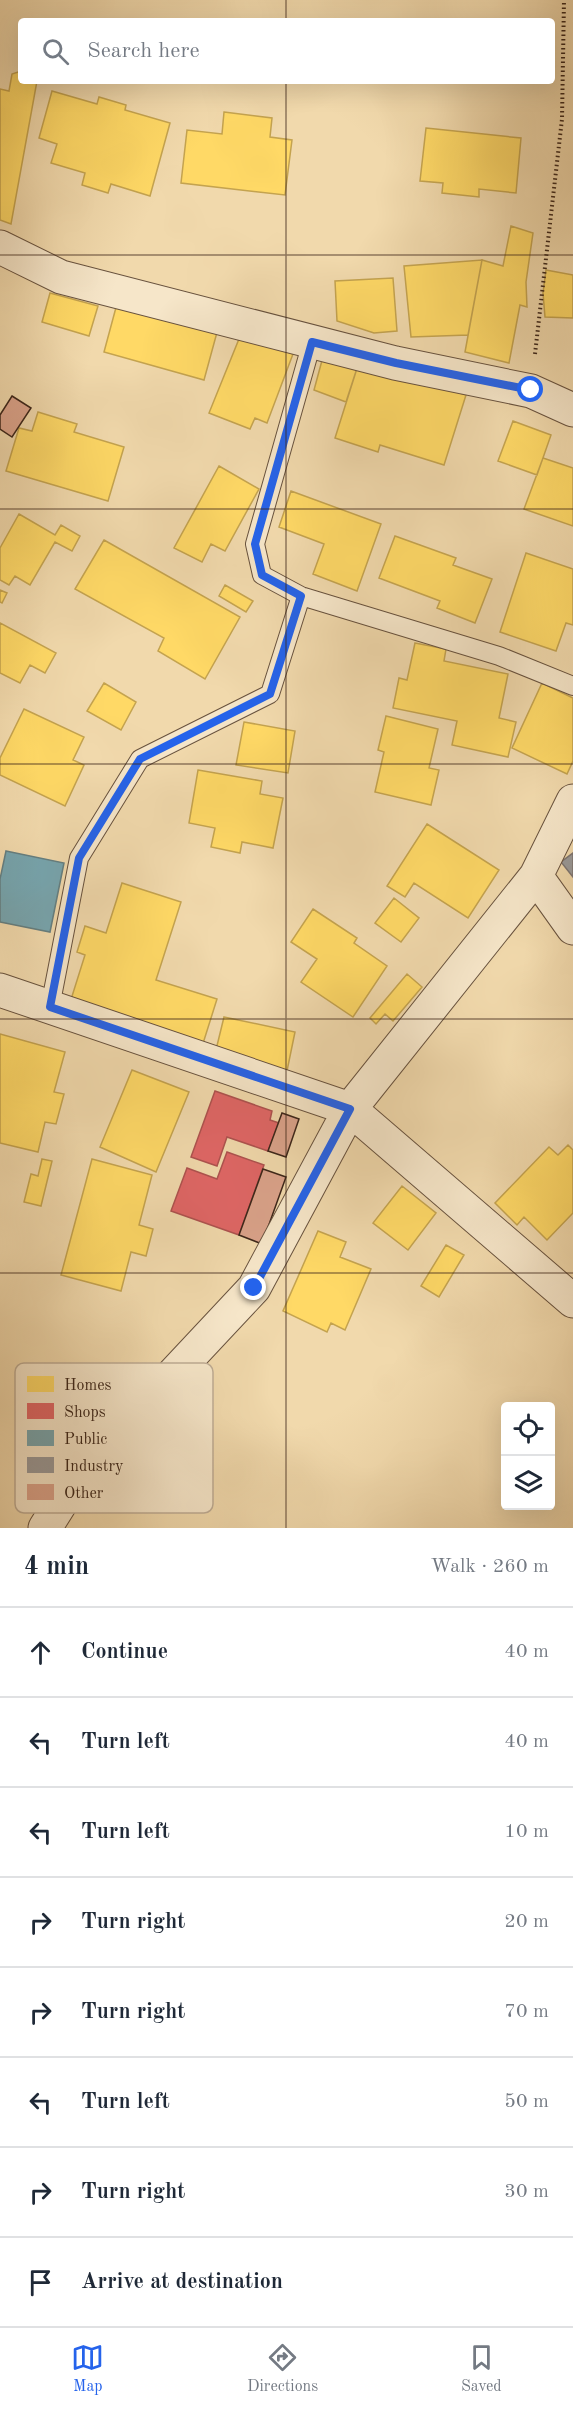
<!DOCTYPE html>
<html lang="en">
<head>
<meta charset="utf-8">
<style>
  body { margin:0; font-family:"Old Standard TT",serif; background:#f6f6f7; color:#1f2937 }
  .controls { position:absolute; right:18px; bottom:18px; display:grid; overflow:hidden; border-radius:6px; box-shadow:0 6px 24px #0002 }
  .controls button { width:54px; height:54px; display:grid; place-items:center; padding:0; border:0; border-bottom:2px solid #e0e1e3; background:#fff; color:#1f2937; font:30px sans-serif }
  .stop { position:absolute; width:18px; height:18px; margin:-14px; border:4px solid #2563eb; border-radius:50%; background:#fff }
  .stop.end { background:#2563eb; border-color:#fff; box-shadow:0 2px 6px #0008 }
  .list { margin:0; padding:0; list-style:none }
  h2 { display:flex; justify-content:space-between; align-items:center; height:78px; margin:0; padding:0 24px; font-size:26px }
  h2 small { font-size:20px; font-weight:400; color:#747a83 }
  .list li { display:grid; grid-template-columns:39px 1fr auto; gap:18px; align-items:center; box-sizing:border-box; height:90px; padding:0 24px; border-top:2px solid #e0e1e3 }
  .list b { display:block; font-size:22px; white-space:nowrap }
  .list em { font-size:20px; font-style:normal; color:#747a83 }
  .icon { flex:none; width:33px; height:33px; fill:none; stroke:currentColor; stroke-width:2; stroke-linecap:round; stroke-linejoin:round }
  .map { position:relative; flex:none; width:573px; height:1528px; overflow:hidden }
  .search { position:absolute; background:#fff; box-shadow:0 6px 24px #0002; left:18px; right:18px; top:18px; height:66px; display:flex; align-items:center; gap:15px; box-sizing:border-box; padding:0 21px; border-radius:6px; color:#747a83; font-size:22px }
  .sheet { height:798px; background:#fff }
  nav { display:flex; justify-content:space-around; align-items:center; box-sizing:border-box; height:84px; border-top:2px solid #e0e1e3; background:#fff; font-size:16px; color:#747a83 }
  nav a { display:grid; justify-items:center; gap:3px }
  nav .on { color:#2563eb }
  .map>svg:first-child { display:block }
</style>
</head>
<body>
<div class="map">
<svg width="573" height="1528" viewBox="0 0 573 1528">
  <rect width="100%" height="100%" fill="#f1d9ac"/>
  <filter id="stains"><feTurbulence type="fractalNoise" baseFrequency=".00333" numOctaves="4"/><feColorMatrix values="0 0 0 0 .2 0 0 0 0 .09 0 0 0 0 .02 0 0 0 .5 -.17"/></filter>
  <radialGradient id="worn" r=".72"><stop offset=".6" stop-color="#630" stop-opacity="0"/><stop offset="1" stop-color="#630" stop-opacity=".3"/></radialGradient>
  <path fill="#ffd966" stroke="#c4a34f" stroke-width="1.5" d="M21,71V81H37L11,224L0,220V89L9,91L12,74Z
    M52,91L97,104L99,97L126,105L125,110L170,123L150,196L111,184L108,193L82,185L85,173L51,163L57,144L39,138Z
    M224,112L272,118L270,137L292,140L285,195L181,183L187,130L222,134Z
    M426,128L521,138L516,193L479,189V197L442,193L443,183L420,181Z
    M511,226L533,233L526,282L527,307L520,305L509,363L465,352L482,260L503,266Z
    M482,260L468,335L411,337L404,266Z
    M546,270L573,275V318L545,317L543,293Z
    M393,278L397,331L374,333L337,321L335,281Z
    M50,293L98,306L89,336L42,322Z
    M118,300L219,325L204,380L104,352Z
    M241,334L293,354L267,423L255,418L250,429L209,413Z
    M324,353L359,362L346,402L314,390Z
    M359,362L466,395L444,465L380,445L378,452L335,438Z
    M38,412L77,424L74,432L124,447L108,501L6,471L19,428L32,431Z
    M513,421L551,435L537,475L498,461Z
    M543,458L573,468V526L524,509Z
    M219,466L259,489L225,551L211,544L202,562L174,548Z
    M291,491L381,524L357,591L313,574L324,544L279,527Z
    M19,514L55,535L61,525L80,536L72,551L55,542L30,585L15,576L9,585L0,580V548Z
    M395,536L456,558L453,565L492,579L475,623L437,608L440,601L379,578Z
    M104,540L240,617L205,679L158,651L164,638L75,589Z
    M526,553L573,569V625L566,623L556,651L500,632Z
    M225,585L253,601L246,612L219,596Z
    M0,590L7,593L2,603L0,602Z
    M0,623L56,653L45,673L30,665L20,683L0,673Z
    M415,643L446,649L444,661L508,674L499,718L516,722L508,757L452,745L457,721L393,708L399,678L407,680Z
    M104,683L136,702L121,730L87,711Z
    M542,683L573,698V761L567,774L512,748Z
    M24,709L84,737L73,760L84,765L65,806L0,775V758Z
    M386,716L438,729L429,768L439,770L431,805L375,792L384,752L378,750Z
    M244,722L295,731L288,773L236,765Z
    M198,770L262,781L260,794L283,798L273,848L242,842L240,853L211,847L215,828L189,823Z
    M427,824L499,870L468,918L414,883L405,897L387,886Z
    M122,883L181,902L156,980L217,999L200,1053L68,1009L85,955L77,952L85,926L106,933Z
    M394,898L419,918L401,942L375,923Z
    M313,909L357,938L354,943L387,966L353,1017L301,982L317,959L291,942Z
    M407,974L422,987L393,1021L385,1014L376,1024L370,1018Z
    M224,1017L295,1032L287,1071L214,1058Z
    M0,1034L65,1052L54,1092L64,1094L56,1124L45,1122L38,1152L0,1143Z
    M132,1070L189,1092L156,1172L100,1147Z
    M568,1145L573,1150V1213L547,1240L524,1217L517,1225L495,1203L549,1147L558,1155Z
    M42,1159L52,1161L41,1206L24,1202L31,1174L38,1176Z
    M92,1159L152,1175L139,1225L153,1229L146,1256L131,1252L121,1291L61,1275Z
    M402,1186L436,1213L408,1250L373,1223Z
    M318,1231L346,1242L340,1257L371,1269L345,1330L331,1323L327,1332L283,1311Z
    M446,1245L464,1255L439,1297L421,1286Z"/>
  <path fill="#e06666" stroke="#ae524f" stroke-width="1.5" d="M215,1091L272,1111L270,1120L279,1123L268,1151L227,1137L217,1166L191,1157Z
    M227,1152L264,1165L239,1235L171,1211L187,1168L217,1179Z"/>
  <path fill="#76a5af" stroke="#647f82" stroke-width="1.5" d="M6,851L64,863L50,932L0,922V879Z"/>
  <path fill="#999" stroke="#7d7673" stroke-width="1.5" d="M573,853V877L561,862Z"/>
  <path fill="#dba38b" stroke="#3b2519" stroke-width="1.5" d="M12,396L31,408L12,437L0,429V415Z
    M282,1113L299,1119L286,1157L268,1151Z
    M263,1169L286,1177L262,1244L239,1235Z"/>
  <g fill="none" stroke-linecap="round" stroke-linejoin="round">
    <g stroke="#68523e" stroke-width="20">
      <path id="lane" d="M312,342L255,544L262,575L301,596L499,656L573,686
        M50,1007L79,858L140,759L270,694L301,596"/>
    </g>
    <g stroke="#68523e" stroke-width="35">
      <path id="street" d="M0,247L61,277L395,363L531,391L573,410
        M536,876L573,928
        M0,990L350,1109L573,1301
        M45,1528L77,1477L254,1288L350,1109L536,876L573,801"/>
    </g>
    <path stroke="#3b2519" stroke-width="4" stroke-dasharray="1.5 3" stroke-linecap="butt" d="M535,354L562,119L564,0"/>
    <use href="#lane" stroke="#f6e6c9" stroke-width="18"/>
    <use href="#street" stroke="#f6e6c9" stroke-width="33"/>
  </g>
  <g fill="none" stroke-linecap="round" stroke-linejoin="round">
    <path stroke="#2563eb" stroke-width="8" d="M254,1288L350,1109L50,1007L79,858L140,759L270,694L301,596L262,575L255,544L312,342L396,363L531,390"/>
  </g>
  <path fill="none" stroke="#3b2519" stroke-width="1.5" stroke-opacity="0.55" d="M286,0V21M286,81V1528M0,255H573M0,509H573M0,764H573M0,1019H573M0,1273H573"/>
  <rect x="15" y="1363" width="198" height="150" rx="9" fill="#f6e6c9" stroke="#beac94" stroke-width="1.5"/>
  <rect x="27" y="1376" width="27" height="16" fill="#ffd966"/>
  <rect x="27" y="1403" width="27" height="16" fill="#e06666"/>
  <rect x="27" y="1430" width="27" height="16" fill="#76a5af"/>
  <rect x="27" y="1457" width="27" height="16" fill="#999"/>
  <rect x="27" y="1484" width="27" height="16" fill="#dba38b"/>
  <g font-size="16" fill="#3b2519">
    <text x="64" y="1390">Homes</text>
    <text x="64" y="1417">Shops</text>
    <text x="64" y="1444">Public</text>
    <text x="64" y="1471">Industry</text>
    <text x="64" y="1498">Other</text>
  </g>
  <rect width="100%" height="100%" filter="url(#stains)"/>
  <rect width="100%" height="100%" fill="url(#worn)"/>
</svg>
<div class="controls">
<button><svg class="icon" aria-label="locate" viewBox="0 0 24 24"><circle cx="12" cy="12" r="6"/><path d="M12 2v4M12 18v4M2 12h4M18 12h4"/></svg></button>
<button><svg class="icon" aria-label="layers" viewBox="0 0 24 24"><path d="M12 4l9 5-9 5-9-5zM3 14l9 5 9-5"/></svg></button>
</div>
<div class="stop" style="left:531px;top:390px"></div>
<div class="stop end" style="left:254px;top:1288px"></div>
<div class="search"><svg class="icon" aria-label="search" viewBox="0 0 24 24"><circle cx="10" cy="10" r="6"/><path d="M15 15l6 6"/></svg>Search here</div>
</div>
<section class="sheet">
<h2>4 min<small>Walk · 260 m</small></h2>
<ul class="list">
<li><svg class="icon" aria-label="ahead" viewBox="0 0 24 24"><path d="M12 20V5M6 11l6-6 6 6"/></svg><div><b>Continue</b></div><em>40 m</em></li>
<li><svg class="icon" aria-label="left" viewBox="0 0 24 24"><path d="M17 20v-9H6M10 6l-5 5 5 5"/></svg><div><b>Turn left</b></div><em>40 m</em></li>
<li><svg class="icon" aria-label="left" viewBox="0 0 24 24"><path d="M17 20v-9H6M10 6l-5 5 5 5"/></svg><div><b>Turn left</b></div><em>10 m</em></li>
<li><svg class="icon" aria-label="right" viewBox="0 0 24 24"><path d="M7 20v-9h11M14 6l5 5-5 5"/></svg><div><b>Turn right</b></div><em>20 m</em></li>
<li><svg class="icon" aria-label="right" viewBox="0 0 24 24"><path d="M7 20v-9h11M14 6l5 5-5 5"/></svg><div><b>Turn right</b></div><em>70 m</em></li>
<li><svg class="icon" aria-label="left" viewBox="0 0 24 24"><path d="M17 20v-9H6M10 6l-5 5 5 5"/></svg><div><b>Turn left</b></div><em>50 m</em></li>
<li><svg class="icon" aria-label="right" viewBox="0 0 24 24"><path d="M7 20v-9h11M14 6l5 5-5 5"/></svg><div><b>Turn right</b></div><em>30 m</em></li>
<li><svg class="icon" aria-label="arrive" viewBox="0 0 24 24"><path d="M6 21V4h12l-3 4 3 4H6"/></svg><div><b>Arrive at destination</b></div></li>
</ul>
</section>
<nav>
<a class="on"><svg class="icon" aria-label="map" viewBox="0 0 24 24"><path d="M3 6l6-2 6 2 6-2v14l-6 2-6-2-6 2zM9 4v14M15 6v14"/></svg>Map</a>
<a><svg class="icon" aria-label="directions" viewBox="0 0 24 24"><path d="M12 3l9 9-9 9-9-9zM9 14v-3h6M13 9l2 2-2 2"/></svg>Directions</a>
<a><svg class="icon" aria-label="saved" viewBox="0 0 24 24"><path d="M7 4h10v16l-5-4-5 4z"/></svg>Saved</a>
</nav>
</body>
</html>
